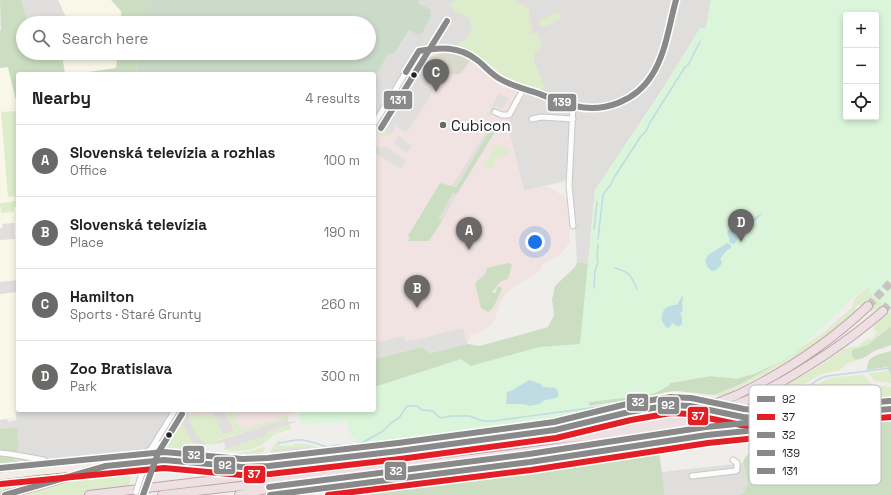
<!DOCTYPE html>
<html lang="en">
<head>
<meta charset="utf-8">
<style>
  body { margin:0; font-family:"Space Grotesk",sans-serif; background:#f2f2f2; color:#202124 }
  .controls { position:absolute; right:12px; top:12px; display:grid; overflow:hidden; border-radius:4px; box-shadow:0 2px 6px #0003 }
  .controls button { width:36px; height:36px; display:grid; place-items:center; padding:0; border:0; border-bottom:1px solid #e0e0e0; background:#fff; color:#202124; font:20px sans-serif }
  .you { position:absolute; left:535px; top:242px; width:14px; height:14px; margin:-10px; border:3px solid #fff; border-radius:50%; background:#1a73e8; box-shadow:0 0 0 6px #1a73e833 }
  .badge { display:grid; place-items:center; width:26px; height:26px; border-radius:50%; background:#6a6968; color:#fff; font-size:13px; font-weight:700 }
  .pin { position:absolute; translate:-50% -33px; filter:drop-shadow(0 1px 2px #0008) }
  .pin::after { content:''; position:absolute; top:21px; width:14px; height:12px; background:inherit; clip-path:polygon(0 0,100% 0,50% 100%) }
  .list { margin:0; padding:0; list-style:none }
  h2 { display:flex; justify-content:space-between; align-items:center; height:52px; margin:0; padding:0 16px; font-size:17px }
  h2 small { font-size:13px; font-weight:400; color:#757577 }
  .list li { display:grid; grid-template-columns:26px 1fr auto; gap:12px; align-items:center; box-sizing:border-box; height:72px; padding:0 16px; border-top:1px solid #e0e0e0 }
  .list b { display:block; font-size:15px; white-space:nowrap }
  .list p { margin:0; font-size:13px; white-space:nowrap; color:#757577 }
  .list em { font-size:13px; font-style:normal; color:#757577 }
  .icon { flex:none; width:22px; height:22px; fill:none; stroke:currentColor; stroke-width:2; stroke-linecap:round; stroke-linejoin:round }
  .map { position:relative; flex:none; width:891px; height:495px; overflow:hidden }
  .search { position:absolute; background:#fff; box-shadow:0 2px 6px #0003; left:16px; top:16px; width:360px; height:44px; display:flex; align-items:center; gap:10px; box-sizing:border-box; padding:0 14px; border-radius:22px; color:#757577; font-size:15px }
  .panel { position:absolute; background:#fff; box-shadow:0 2px 6px #0003; left:16px; top:72px; width:360px; height:340px; border-radius:4px }
  .map>svg:first-child { display:block }
</style>
</head>
<body>
<div class="map">
<svg width="891" height="495" viewBox="0 0 891 495">
  <rect width="100%" height="100%" fill="#f0eeeb"/>
  <path fill="#dfdedc" d="M420,0H711L706,28L677,67L595,190L588,263L577,262L572,178L561,182L524,191L508,127L510,118L527,92L374,131V79L388,53L396,52L409,30L420,35L422,34L430,18L418,3Z
    M24,410H191L188,412L208,443L165,464L113,469L57,464L18,468L19,466L14,457L19,447L17,431V420L15,411Z
    M743,463L748,483L743,493L739,495H664L662,472Z"/>
  <path fill="#f1e3e1" d="M443,49L457,50L467,55L498,80L527,92L510,118L508,127L524,191L547,186L568,199L570,242L562,253L543,264L540,270L535,275L513,287L507,293L501,301L495,319L490,326L480,332L471,335L461,359L374,387V131L416,64L428,54Z
    M191,410H301L216,439L190,417L187,412Z"/>
  <path fill="#f8f7e8" d="M58,0H111L121,11L122,23H57L67,20Z
    M63,53H118L117,68L94,72L65,74L62,55Z
    M8,67L15,97L18,103V410H24L15,412L16,417L0,420V68Z"/>
  <path fill="#d9d9cd" d="M444,53L459,54L470,61L460,74L429,75L416,67L422,61L429,57Z"/>
  <path fill="#ddeccb" d="M455,0H516L529,8L530,23L533,30L531,32L532,34L537,32L542,47L535,52L534,61L545,88L541,91C526,86 510,82 497,74C482,65 474,50 456,45C461,42 468,38 470,33C476,20 464,13 454,12L450,4Z
    M558,12L561,14C559,23 549,26 540,26L538,21Z
    M415,70L417,71L382,129L390,135L383,137L376,131Z
    M18,111V207H14V212L1,213L0,203L16,201L15,196L8,197L1,112Z
    M499,144L507,148L509,154L495,158V161L493,167L484,169L483,167L495,147Z
    M891,266V327L867,345L857,348V360L865,357L864,358L846,364L840,370L821,374L774,403L765,404L752,403L813,370L844,349L858,346L868,338L870,340L877,333L873,328L886,313L880,308L870,312L871,308L866,303L863,305H857L855,311L840,325L803,352L765,374L728,393L718,396L713,395L739,385L772,367L823,333L852,307L856,297L864,290L874,284Z
    M889,371L891,375V383L875,381L868,373Z
    M863,375L873,385L891,387V404H864L843,408L819,409L818,407L816,408V409L776,412V410C795,403 809,386 828,379C839,376 851,376 863,375Z
    M225,410H232L241,430L287,415L288,418L217,440L218,444C199,448 193,431 189,416C198,412 205,418 214,415L223,434L235,430Z
    M723,416C764,426 805,419 846,416L699,433L621,444L675,432Z
    M179,421C185,423 187,436 193,442C201,450 212,453 222,457L164,454L161,449C163,442 173,424 179,421Z
    M290,424L291,429L275,434L262,445L248,450L232,451L223,449L226,447L227,449L268,435L267,432Z
    M289,437L279,441L280,446H293V444C302,443 312,444 320,448L312,450L311,446L274,451V454H271L270,452C275,443 279,438 289,437Z
    M263,447L266,448L261,454L258,455L235,454L253,451Z
    M57,464L113,469L133,466L127,495H0V488L24,482L22,476L0,480V470Z"/>
  <path fill="#cbdec1" d="M0,0H22L28,23H23V53H63L62,55L65,74H18V103L15,97L8,67L0,68V31L1,30Z
    M111,0H151L144,12L142,23H122L121,11Z
    M118,53H138L137,74H75L116,68Z
    M492,127H495L496,130L457,194L453,193L439,218L442,221L429,241H407L410,238L408,236L440,183L456,187Z
    M577,262L592,264L586,335L581,336L580,346L374,393V359L422,347L430,353L467,344L480,346L548,327L554,315L552,300L555,286L575,267Z
    M508,263L512,265L508,279L501,281L492,292L493,293H496L497,288L500,286L502,289L493,308L488,312L481,308L475,283L485,274L487,268Z
    M891,327V345L874,351L865,357L856,360L852,357V350L867,345Z
    M891,351V375L887,367L867,370C867,354 879,355 891,351Z
    M780,362L739,385L713,395L677,391L666,392L654,396L589,406L590,415L510,430L467,436L463,433L589,402L653,394L668,386L670,383L710,376L732,378Z
    M891,420V495H739L743,493L748,483L743,463L744,459L762,438Z
    M18,426L17,431L19,447L14,457L20,466L18,468L0,470V429Z
    M651,450L659,451L664,490V495H339L391,485L417,484L454,475Z
    M22,476L24,482L0,488V480Z"/>
  <path fill="#cadbca" d="M151,0H420L418,3L431,10L430,13L431,16L422,34L418,35L409,30L395,53L388,54L374,79V74H137L138,53H369V23H142L144,12Z"/>
  <path fill="#daf5da" fill-rule="evenodd" d="M711,0H891V314L886,307L868,292L871,287L868,285L850,300L795,353L780,362L754,374L736,379L732,378L710,376L670,383L668,386L653,394L589,402L590,415C535,427 480,435 424,442C402,444 379,444 357,449L356,438H352L346,421L302,425L298,411L301,410H374V387L461,359L471,366L539,347L580,344L595,190L653,104L700,28H706ZM846,15H876V117H846Z"/>
  <path fill="#e0dfde" d="M21,0H58L67,20L55,23H28Z
    M519,0H533L539,3V0H543L546,5H548L567,0H582L562,8L549,10H538Z
    M410,30L419,36L374,109V89Z
    M417,71L437,82L425,105L406,133L396,126L391,135L382,130Z
    M499,93L509,99L502,109L496,106L489,116L487,115Z
    M544,101L546,103H549L550,111L539,114L537,102Z
    M492,122L494,124L455,187L452,186Z
    M399,136L412,146L407,153L394,144Z
    M374,144L382,149L384,146L406,160L401,169L374,153Z
    M453,193L457,194L442,221L439,218Z
    M14,223L15,239L0,240V228H3L2,224Z
    M586,223H589L588,258H585Z
    M581,229L582,261H578V230Z
    M18,280V292L0,294V282Z
    M463,328L467,344L430,353L421,347L374,359V343L404,336L405,341L418,339Z
    M214,410H224L234,431L223,434L212,411Z
    M35,414L37,425L0,429V420L7,419L8,422L17,420L16,417Z
    M288,418L289,422L295,421L296,422L267,432L268,435L226,449L224,442L218,444L217,441Z
    M311,446L312,450L274,454V450Z
    M678,473L679,490L668,491L667,475Z"/>
  <path fill="#bfdbe3" d="M763,213L738,237L735,243L732,244L729,241V238L727,233L730,227L743,228L757,216Z
    M727,243L731,245V248L726,251L720,259L722,262C721,266 717,271 712,271L708,268L706,263L705,261L708,255Z
    M682,296L683,297L682,305L683,311L680,313L682,317V324L678,327L672,323L670,327L667,328C656,318 663,304 677,305Z
    M529,380L541,384L543,387L556,388L559,395L556,398L545,400L539,404L530,406L523,404H506L507,392L513,390Z"/>
  <g fill="none" stroke-linecap="round" stroke-linejoin="round">
    <path stroke="#bfdbe3" stroke-width="1.5" d="M594,229L597,202
      M598,239L603,195L607,189L610,186L615,176L641,136C645,133 648,129 649,124L685,67L688,65L700,42
      M615,268C631,273 630,274 637,289
      M594,288L595,271L598,262L597,256L598,244
      M744,405C758,408 769,409 782,403L821,378L828,376L891,368
      M279,443L296,440H303L312,442L327,447L338,445L350,446L360,444L383,431L391,423L399,418L407,406H417L422,410L433,411L439,417L442,418L451,416H469L483,421H494L597,407L671,394L695,396L717,399
      M0,484L20,482"/>
    <path stroke="#c7c5c3" stroke-width="7" stroke-dasharray="7 3.5" stroke-linecap="butt" d="M690,406L721,412"/>
    <path stroke="#c7c5c3" stroke-width="8" stroke-dasharray="8 4" stroke-linecap="butt" d="M868,306L891,282
      M883,311L891,302"/>
    <g stroke="#c9c8c7" stroke-width="7">
      <path id="minor" d="M495,112L502,115H509L524,88
        M532,119L541,117L573,119
        M374,124L419,51C443,46 458,44 478,61C485,68 493,75 502,80C514,86 529,90 542,95C554,99 566,105 579,107C606,113 638,99 652,75C663,57 670,21 676,0
        M573,226L569,186L573,106
        M157,442C156,450 157,456 164,460
        M0,453L10,454L44,460L48,464L51,470
        M132,462L151,449
        M145,464L151,449L175,410
        M692,476L735,471L737,470V463L733,460"/>
    </g>
    <g stroke="#a79c86" stroke-width="9">
      <path id="major" d="M729,414L743,417L768,419L891,409
        M573,426C610,417 651,402 690,406
        M0,476L42,471L164,460L242,467L269,466L399,451L560,429
        M270,495L349,484L530,462L707,435L891,415"/>
    </g>
    <g stroke="#c5a2ac" stroke-width="10">
      <path id="highway" d="M737,395C785,372 829,343 868,306
        M750,399C798,374 843,346 883,311
        M555,430L632,424
        M5,495L106,466
        M89,495L592,435L650,425L697,411
        M162,495C265,483 367,472 469,459C552,449 634,441 713,414
        M239,495L281,486"/>
    </g>
    <use href="#minor" stroke="#fdfcfc" stroke-width="5"/>
    <use href="#major" stroke="#f3ede7" stroke-width="7"/>
    <use href="#highway" stroke="#ece0e2" stroke-width="8"/>
    <g stroke="#c9c8c7" stroke-width="7" stroke-linecap="butt">
      <path id="minor-bridge" d="M136,492L144,467"/>
    </g>
    <g stroke="#c5a2ac" stroke-width="10" stroke-linecap="butt">
      <path id="highway-bridge" d="M697,411L737,395
        M713,414L750,399"/>
    </g>
    <use href="#minor-bridge" stroke="#fdfcfc" stroke-width="5"/>
    <use href="#highway-bridge" stroke="#ece0e2" stroke-width="8"/>
    <g stroke="#fff" stroke-width="9">
      <path id="bus-1" d="M5,495L106,466L164,460L242,467L269,466L399,451L555,430L629,412L671,405L690,406L743,417L768,419L891,409
        M270,495L530,462L707,435L776,428"/>
    </g>
    <g stroke="#fff" stroke-width="9">
      <path id="bus-2" d="M1,484L164,468L241,475L270,474L400,459L556,438L631,420L671,413L689,414L741,425L768,427L891,417
        M328,495L531,470L708,443L777,436"/>
    </g>
    <g stroke="#fff" stroke-width="9">
      <path id="bus-3" d="M0,468L164,452L242,459L268,458L398,443L554,422L627,404L671,397L691,398L744,409L768,411L890,401
        M269,487L529,454L706,427L775,420"/>
    </g>
    <g stroke="#fff" stroke-width="9">
      <path id="bus-4" d="M406,72L419,51C440,47 459,46 477,60C485,66 491,74 500,79C512,86 525,89 537,93C550,98 562,103 575,106C604,113 636,101 652,75C666,53 669,25 676,0"/>
    </g>
    <g stroke="#fff" stroke-width="9">
      <path id="bus-5" d="M381,128L447,21
        M143,495L158,453L182,414"/>
    </g>
    <use href="#bus-1" stroke="#898989" stroke-width="6"/>
    <use href="#bus-2" stroke="#e31e24" stroke-width="6"/>
    <use href="#bus-3" stroke="#898989" stroke-width="6"/>
    <use href="#bus-4" stroke="#898989" stroke-width="6"/>
    <use href="#bus-5" stroke="#898989" stroke-width="6"/>
  </g>
  <g fill="#222" stroke="#fff" stroke-width="1.5">
    <circle cx="414" cy="75" r="3.5"/>
    <circle cx="169" cy="435" r="3.5"/>
  </g>
  <circle fill="#6a6968" stroke="#fff" stroke-width="1.5" cx="443" cy="125" r="4"/>
  <g text-anchor="middle" dominant-baseline="central" stroke-width="4" stroke-linejoin="round" paint-order="stroke">
    <g font-size="15" fill="#222" stroke="#fff" text-anchor="start">
      <text x="451" y="125">Cubicon</text>
    </g>
  </g>
  <rect x="749" y="385" width="132" height="100" rx="6" fill="#fff" stroke="#bdbdbd" stroke-width="1"/>
  <rect x="757" y="396" width="18" height="6" fill="#898989"/>
  <rect x="757" y="414" width="18" height="6" fill="#e31e24"/>
  <rect x="757" y="432" width="18" height="6" fill="#898989"/>
  <rect x="757" y="450" width="18" height="6" fill="#898989"/>
  <rect x="757" y="468" width="18" height="6" fill="#898989"/>
  <g font-size="11" fill="#222">
    <text x="782" y="403">92</text>
    <text x="782" y="421">37</text>
    <text x="782" y="439">32</text>
    <text x="782" y="457">139</text>
    <text x="782" y="475">131</text>
  </g>
  <g stroke="#fff" stroke-width="1.5">
    <rect x="383" y="90" width="30" height="20" rx="4" fill="#898989"/>
    <rect x="547" y="93" width="30" height="19" rx="4" fill="#898989"/>
    <rect x="626" y="393" width="23" height="19" rx="4" fill="#898989"/>
    <rect x="657" y="396" width="23" height="19" rx="4" fill="#898989"/>
    <rect x="687" y="406" width="22" height="20" rx="4" fill="#e31e24"/>
    <rect x="182" y="445" width="23" height="19" rx="4" fill="#898989"/>
    <rect x="213" y="456" width="23" height="19" rx="4" fill="#898989"/>
    <rect x="384" y="461" width="23" height="20" rx="4" fill="#898989"/>
    <rect x="243" y="465" width="23" height="19" rx="4" fill="#e31e24"/>
  </g>
  <g font-size="11" text-anchor="middle" font-weight="bold" fill="#fff">
    <text x="398" y="104">131</text>
    <text x="562" y="106">139</text>
    <text x="638" y="406">32</text>
    <text x="668" y="409">92</text>
    <text x="698" y="420">37</text>
    <text x="194" y="459">32</text>
    <text x="225" y="469">92</text>
    <text x="396" y="475">32</text>
    <text x="254" y="478">37</text>
  </g>
</svg>
<div class="controls">
<button>+</button>
<button>−</button>
<button><svg class="icon" aria-label="locate" viewBox="0 0 24 24"><circle cx="12" cy="12" r="6"/><path d="M12 2v4M12 18v4M2 12h4M18 12h4"/></svg></button>
</div>
<div class="you"></div>
<div class="pin badge" style="left:469px;top:250px">A</div>
<div class="pin badge" style="left:417px;top:308px">B</div>
<div class="pin badge" style="left:436px;top:92px">C</div>
<div class="pin badge" style="left:741px;top:242px">D</div>
<div class="search"><svg class="icon" aria-label="search" viewBox="0 0 24 24"><circle cx="10" cy="10" r="6"/><path d="M15 15l6 6"/></svg>Search here</div>
<section class="panel">
<h2>Nearby<small>4 results</small></h2>
<ul class="list">
<li><span class="badge">A</span><div><b>Slovenská televízia a rozhlas</b><p>Office</p></div><em>100 m</em></li>
<li><span class="badge">B</span><div><b>Slovenská televízia</b><p>Place</p></div><em>190 m</em></li>
<li><span class="badge">C</span><div><b>Hamilton</b><p>Sports · Staré Grunty</p></div><em>260 m</em></li>
<li><span class="badge">D</span><div><b>Zoo Bratislava</b><p>Park</p></div><em>300 m</em></li>
</ul>
</section>
</div>
</body>
</html>
